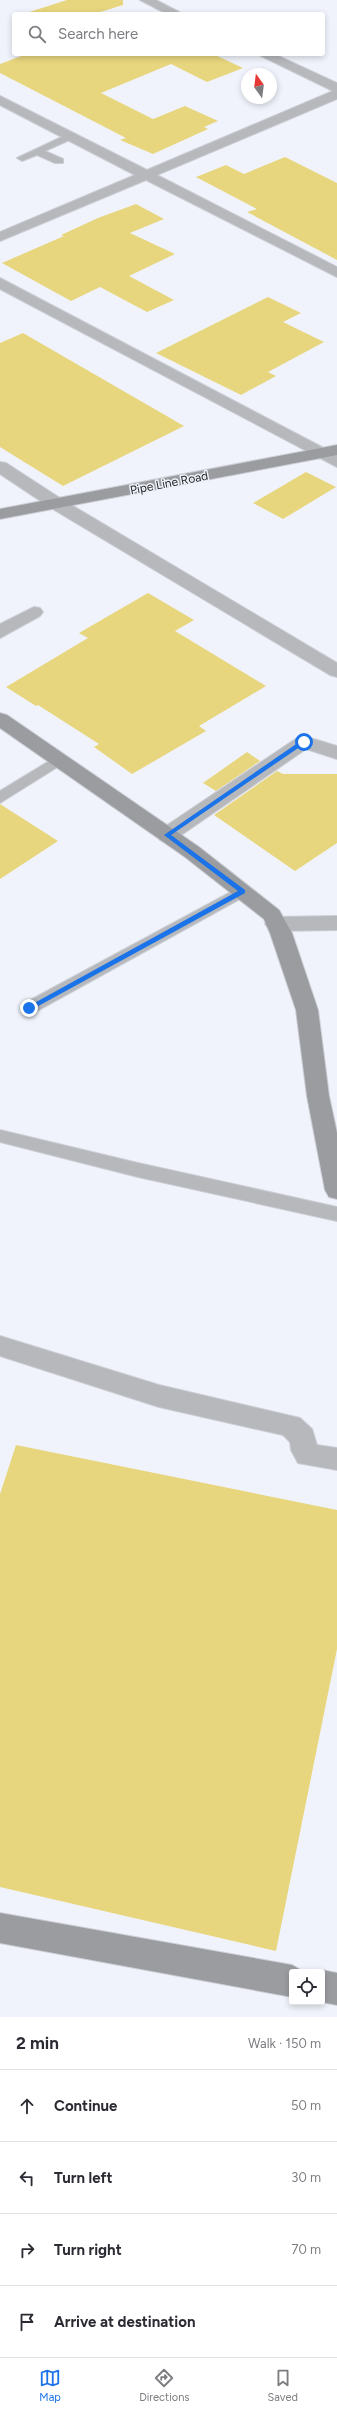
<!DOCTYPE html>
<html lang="en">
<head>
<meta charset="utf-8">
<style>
  body { margin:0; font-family:Figtree,sans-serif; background:#f7f7f7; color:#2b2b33 }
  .controls { position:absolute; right:12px; bottom:12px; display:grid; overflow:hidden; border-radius:4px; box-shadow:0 2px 6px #0003 }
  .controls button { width:36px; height:36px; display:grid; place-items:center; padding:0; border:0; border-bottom:1px solid #e1e1e2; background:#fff; color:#2b2b33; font:20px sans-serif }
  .compass { position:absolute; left:241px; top:68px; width:36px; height:36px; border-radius:50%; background:#fff; box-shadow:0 2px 6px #0003; rotate:346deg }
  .stop { position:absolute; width:12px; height:12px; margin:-9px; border:3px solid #1a73e8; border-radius:50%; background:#fff }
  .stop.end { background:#1a73e8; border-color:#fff; box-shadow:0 1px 4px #0008 }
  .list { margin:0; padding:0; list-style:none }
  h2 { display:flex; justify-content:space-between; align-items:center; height:52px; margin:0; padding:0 16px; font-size:17px }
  h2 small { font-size:13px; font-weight:400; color:#7c7c81 }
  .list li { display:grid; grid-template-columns:26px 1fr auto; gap:12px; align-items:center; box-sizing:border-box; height:72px; padding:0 16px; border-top:1px solid #e1e1e2 }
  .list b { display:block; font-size:15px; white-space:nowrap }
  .list em { font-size:13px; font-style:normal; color:#7c7c81 }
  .icon { flex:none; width:22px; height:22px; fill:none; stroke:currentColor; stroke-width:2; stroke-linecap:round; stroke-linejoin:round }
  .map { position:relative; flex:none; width:337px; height:2017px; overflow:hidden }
  .search { position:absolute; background:#fff; box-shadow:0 2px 6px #0003; left:12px; right:12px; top:12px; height:44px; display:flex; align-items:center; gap:10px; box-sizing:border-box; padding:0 14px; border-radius:4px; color:#7c7c81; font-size:15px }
  .sheet { height:340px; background:#fff }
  nav { display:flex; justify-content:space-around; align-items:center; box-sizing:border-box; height:56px; border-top:1px solid #e1e1e2; background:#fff; font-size:11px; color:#7c7c81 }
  nav a { display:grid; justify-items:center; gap:2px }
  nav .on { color:#1a73e8 }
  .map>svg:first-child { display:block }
</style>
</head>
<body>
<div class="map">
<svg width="337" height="2017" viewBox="0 0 337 2017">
  <rect width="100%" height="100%" fill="#f0f3fb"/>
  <path fill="#e8d67e" d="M67,0H123V5L94,14H23Z
    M27,54H213L243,68L207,82L171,64L101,93L153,119L185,106L218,121L204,127L208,129L153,154L120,140L126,138L0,73V64Z
    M285,157L337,183V260L247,212L257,209L196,177L226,165L244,174Z
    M136,204L164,219L130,233L175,254L129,276L174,300L147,312L100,287L71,301L2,263L64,236L61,235L98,218Z
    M268,297L301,313L283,322L324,342L268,372L276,376L241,395L156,353Z
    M23,333L184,426L63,486L0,447V343Z
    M306,472L336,487L283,519L253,503Z
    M148,593L194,620L175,631L266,686L199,726L206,731L132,774L94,747L99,744L38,705L36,706L6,687L88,638L79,633Z
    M247,752L260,761L216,791L203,783Z
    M277,771L283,774H337V843L295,871L214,815Z
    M0,804L58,841L0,879Z
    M16,1445L337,1510V1649L276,1951L0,1887V1494Z"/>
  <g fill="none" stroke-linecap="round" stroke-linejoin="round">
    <g stroke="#cbced5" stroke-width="2">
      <path id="lane" d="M70,133L75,136L74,138L45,151L63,159V163H55L37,155L22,161L17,158Z
        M59,755L64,757L66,760L64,763L0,803V791Z
        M242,886L247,887L250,891L247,895L35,1012H23L21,1008L23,1004Z
        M0,1130L138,1163L337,1207V1221L138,1177L0,1142Z"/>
    </g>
    <g stroke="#cbced5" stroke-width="2">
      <path id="street" d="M140,0H156L183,14H167Z
        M257,54H274L337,83V99L157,175L337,267V277L146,180L0,241V232L135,175L0,105V96L147,170L333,91Z
        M0,278L337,455V467L0,289Z
        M0,462L6,463L63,500L337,663V677L330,675L51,508L0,474Z
        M34,607L40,608L43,612L40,616L0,638V624Z
        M304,736L337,746V759L306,749L174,840L167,842L160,840L157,835L160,830L297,738Z
        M337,916V930L276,931L269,929L265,924L269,919L276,917Z
        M0,1336L159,1385L300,1418L312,1429L317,1445L337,1448V1470L298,1463L291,1450L290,1442L283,1435L159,1407L0,1356Z"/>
    </g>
    <g stroke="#cbced5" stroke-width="2">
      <path id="secondary" d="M337,445V455L0,519V509Z
        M0,713L7,715L199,847L279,910L292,933L318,1010L329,1096L337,1133V1199L329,1197L325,1190L307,1096L296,1010L270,933L264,919L185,857L0,728Z
        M0,1913L292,1965L304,1972H292V1997L0,1943Z
        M322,1970L337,1973V2005L322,2002V1972H318Z"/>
    </g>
    <use href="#lane" fill="#b7b8bc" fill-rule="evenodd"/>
    <use href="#street" fill="#b7b8bc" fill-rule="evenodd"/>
    <use href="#secondary" fill="#9a9ca0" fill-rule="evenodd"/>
  </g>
  <path fill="#1a73e8" d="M302,740L307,742L171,835L245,890V893L31,1010H27V1007L238,891L164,835Z"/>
  <g text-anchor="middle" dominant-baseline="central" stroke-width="3" stroke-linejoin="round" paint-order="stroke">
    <g font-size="12" fill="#242628" stroke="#f0f3fb">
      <text transform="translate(169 483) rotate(-11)">Pipe Line Road</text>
    </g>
  </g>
</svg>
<div class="controls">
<button><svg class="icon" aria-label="locate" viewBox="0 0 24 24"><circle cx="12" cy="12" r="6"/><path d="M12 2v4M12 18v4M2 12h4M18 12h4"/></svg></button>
</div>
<svg class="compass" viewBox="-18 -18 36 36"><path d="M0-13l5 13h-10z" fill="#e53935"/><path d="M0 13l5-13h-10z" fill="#7c7c81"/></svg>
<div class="stop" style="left:304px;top:742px"></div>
<div class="stop end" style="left:29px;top:1008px"></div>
<div class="search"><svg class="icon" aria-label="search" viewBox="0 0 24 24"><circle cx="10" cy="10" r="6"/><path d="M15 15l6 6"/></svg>Search here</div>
</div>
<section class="sheet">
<h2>2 min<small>Walk · 150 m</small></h2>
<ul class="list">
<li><svg class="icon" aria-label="ahead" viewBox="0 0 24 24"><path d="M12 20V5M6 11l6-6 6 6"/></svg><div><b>Continue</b></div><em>50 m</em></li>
<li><svg class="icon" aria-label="left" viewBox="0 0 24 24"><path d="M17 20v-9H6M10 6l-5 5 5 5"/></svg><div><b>Turn left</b></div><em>30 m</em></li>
<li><svg class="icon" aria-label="right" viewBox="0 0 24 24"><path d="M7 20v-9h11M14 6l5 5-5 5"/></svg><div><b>Turn right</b></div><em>70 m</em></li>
<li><svg class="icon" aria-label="arrive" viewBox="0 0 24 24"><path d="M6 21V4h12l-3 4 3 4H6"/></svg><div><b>Arrive at destination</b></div></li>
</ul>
</section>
<nav>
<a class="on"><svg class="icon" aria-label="map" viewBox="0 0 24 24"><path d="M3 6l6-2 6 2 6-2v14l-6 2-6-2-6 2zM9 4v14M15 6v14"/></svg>Map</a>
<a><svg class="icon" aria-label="directions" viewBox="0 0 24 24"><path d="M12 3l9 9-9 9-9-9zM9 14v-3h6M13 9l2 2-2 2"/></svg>Directions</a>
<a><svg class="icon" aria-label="saved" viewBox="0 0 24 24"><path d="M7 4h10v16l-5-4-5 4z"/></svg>Saved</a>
</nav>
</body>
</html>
